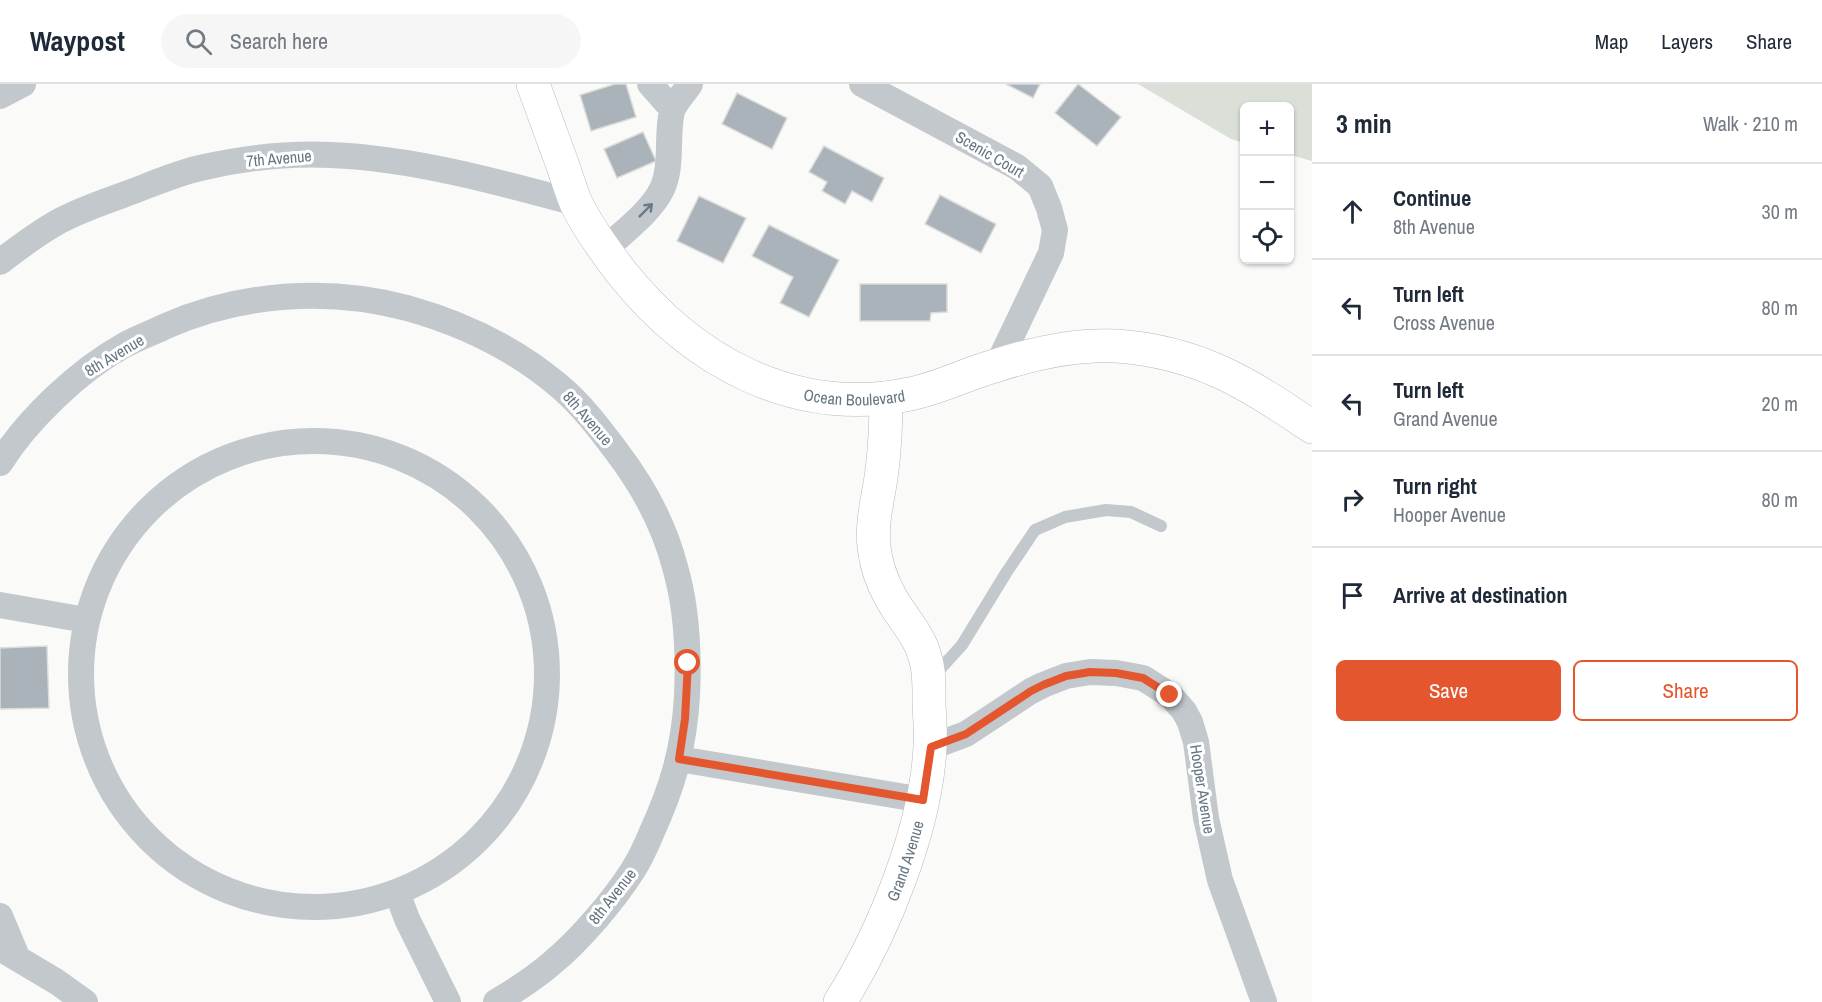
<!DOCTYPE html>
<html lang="en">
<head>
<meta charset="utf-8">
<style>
  body { margin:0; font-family:"Archivo Narrow",sans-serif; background:#f6f6f7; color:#1f2937 }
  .controls { position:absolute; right:18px; top:18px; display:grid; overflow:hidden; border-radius:9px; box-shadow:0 2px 4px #0004 }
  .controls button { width:54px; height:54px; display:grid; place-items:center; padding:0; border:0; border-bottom:2px solid #e0e1e3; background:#fff; color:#1f2937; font:30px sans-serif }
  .stop { position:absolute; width:18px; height:18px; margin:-14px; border:4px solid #e4572e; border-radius:50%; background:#fff }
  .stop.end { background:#e4572e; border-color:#fff; box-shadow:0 2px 6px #0008 }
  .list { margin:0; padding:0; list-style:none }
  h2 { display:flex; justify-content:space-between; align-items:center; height:78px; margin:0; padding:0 24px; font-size:26px }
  h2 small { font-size:20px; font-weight:400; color:#747a83 }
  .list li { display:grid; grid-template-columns:39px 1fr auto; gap:18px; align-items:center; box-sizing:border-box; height:96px; padding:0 24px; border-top:2px solid #e0e1e3 }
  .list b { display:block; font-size:22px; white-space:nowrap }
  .list p { margin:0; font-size:20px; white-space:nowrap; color:#747a83 }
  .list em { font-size:20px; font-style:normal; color:#747a83 }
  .actions { display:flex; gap:12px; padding:18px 24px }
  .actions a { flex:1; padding:14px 0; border:2px solid #e4572e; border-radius:9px; text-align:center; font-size:21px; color:#e4572e }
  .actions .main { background:#e4572e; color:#fff }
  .icon { flex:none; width:33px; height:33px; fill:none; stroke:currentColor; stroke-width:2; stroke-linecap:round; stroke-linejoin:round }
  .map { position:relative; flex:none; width:1312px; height:918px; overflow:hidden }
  header { display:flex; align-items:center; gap:36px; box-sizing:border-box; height:84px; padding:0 30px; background:#fff; border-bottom:2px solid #e0e1e3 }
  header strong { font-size:28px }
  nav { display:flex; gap:33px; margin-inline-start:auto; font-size:21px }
  .search { width:420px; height:54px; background:#f6f6f7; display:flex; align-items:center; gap:15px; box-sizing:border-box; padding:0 21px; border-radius:33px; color:#747a83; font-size:22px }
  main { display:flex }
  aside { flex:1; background:#fff }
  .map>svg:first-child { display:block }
</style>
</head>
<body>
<header>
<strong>Waypost</strong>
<div class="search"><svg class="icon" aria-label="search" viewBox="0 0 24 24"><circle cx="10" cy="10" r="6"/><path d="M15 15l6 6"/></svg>Search here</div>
<nav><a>Map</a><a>Layers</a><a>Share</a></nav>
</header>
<main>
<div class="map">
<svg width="1312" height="918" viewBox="0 0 1312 918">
  <rect width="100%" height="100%" fill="#fafaf8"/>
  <path fill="#dadfd7" d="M1138,0H1312V77L1290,71V22H1244V59L1231,55Z"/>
  <path fill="#aab3b9" stroke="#dcdcda" stroke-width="1.5" d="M615,0H626L636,33L591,47L580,11Z
    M1006,0H1040L1033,14Z
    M1078,0L1121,33L1097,62L1055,29Z
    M737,9L787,34L772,65L722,40Z
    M643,48L656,77L617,94L604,65Z
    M824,62L884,94L872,118L852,107L845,120L822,107L827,98L809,88Z
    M940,111L996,140L981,169L925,140Z
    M699,112L746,134L723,179L677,157Z
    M769,141L839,176L809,233L780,219L793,193L752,172Z
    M860,200H947V228L931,229L930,237H860Z
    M47,562L49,624L0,625V564Z"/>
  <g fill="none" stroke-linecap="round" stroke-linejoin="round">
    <g stroke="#b3babf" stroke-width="34">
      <g id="secondary">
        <path id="s1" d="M533,0C543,27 553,55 563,82C567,94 571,107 576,119C588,144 605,167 621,188C692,277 794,334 910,310C940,304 968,289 998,281C1035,269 1078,260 1117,262C1198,268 1248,299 1312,343"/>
        <path id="s2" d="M840,918C883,850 926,744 930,663C931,650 930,636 929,622C929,606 930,588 925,573C919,550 902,534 891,514C882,498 876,481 874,463C871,437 879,412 882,386C885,362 886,338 886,314"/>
      </g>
    </g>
    <path stroke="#c3c8cc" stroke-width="12" d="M933,593L962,561L1006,489L1035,446L1065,433L1106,426L1131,428L1161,442"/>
    <path stroke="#c3c8cc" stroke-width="26" d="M650,0L672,25
      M862,0L1017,83L1040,102L1049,124L1055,146L1051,169L998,280
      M0,12L23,0
      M604,166C622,149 651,128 662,105C673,81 666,53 672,27C675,18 685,8 690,0
      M0,178C18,164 37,150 56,139C77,127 101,119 123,111C148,102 174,90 200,84C243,74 288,69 331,71C411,74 499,98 576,119
      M81 590a233 233 0 1 1 466 0a233 233 0 1 1-466 0Z
      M0,379C27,336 78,287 123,262C137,254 152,249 166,242C241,209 328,203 407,224C461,239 515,265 558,301C581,320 599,344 617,368C643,402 664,441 675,483C687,524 689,569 687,612C684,664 673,702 651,750C646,762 640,775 633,786C614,816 580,856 552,879C535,894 516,906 496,918
      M0,521L86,536
      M931,663L966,650L1031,607L1043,601L1066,592L1090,588L1116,589L1143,594L1170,611L1184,627L1190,638L1196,658L1206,734L1220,796L1264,918
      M679,675L923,716
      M397,808L407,835L448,918
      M0,832L18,875
      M0,864L57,898L85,918"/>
    <use href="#secondary" stroke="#fff" stroke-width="33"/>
  </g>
  <defs><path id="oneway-shaft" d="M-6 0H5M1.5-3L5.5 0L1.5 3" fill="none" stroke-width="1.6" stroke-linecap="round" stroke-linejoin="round" transform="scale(1.5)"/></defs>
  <use stroke="#6a7a87" href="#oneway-shaft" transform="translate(646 126) rotate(-45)"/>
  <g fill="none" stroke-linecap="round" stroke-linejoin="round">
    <path stroke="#e4572e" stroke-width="8" d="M688,579L685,635L679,675L923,716L931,663L966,650L1031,607L1043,601L1066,592L1090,588L1116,589L1143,594L1170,611"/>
  </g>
  <g text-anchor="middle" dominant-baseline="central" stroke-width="6" stroke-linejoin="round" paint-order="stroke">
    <g font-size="16" fill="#657683" stroke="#fff">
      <text transform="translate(990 70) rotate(30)">Scenic Court</text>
      <text transform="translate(279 74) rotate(-5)">7th Avenue</text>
      <text transform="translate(114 271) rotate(-31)">8th Avenue</text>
      <text stroke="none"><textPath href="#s1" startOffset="484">Ocean Boulevard</textPath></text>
      <text transform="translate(588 334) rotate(49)">8th Avenue</text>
      <text transform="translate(1203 705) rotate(81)">Hooper Avenue</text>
      <text stroke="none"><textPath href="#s2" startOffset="156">Grand Avenue</textPath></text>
      <text transform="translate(612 812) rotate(-52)">8th Avenue</text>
    </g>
  </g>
</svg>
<div class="controls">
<button>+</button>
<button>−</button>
<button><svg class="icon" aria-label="locate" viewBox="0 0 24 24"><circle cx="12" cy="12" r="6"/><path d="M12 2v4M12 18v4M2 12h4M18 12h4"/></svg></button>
</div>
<div class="stop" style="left:688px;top:579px"></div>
<div class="stop end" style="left:1170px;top:611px"></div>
</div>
<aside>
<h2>3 min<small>Walk · 210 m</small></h2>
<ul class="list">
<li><svg class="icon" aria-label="ahead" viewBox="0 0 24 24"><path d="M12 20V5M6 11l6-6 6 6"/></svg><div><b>Continue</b><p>8th Avenue</p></div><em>30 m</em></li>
<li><svg class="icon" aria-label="left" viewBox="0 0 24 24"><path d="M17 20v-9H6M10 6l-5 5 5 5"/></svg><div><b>Turn left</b><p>Cross Avenue</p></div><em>80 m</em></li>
<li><svg class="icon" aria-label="left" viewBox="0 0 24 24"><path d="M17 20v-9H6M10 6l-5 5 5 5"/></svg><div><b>Turn left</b><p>Grand Avenue</p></div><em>20 m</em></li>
<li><svg class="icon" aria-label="right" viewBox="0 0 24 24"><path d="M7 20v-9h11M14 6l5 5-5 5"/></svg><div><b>Turn right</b><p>Hooper Avenue</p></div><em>80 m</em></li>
<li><svg class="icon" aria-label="arrive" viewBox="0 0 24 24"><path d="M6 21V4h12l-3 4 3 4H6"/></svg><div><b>Arrive at destination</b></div></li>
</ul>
<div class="actions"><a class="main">Save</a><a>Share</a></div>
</aside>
</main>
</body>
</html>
